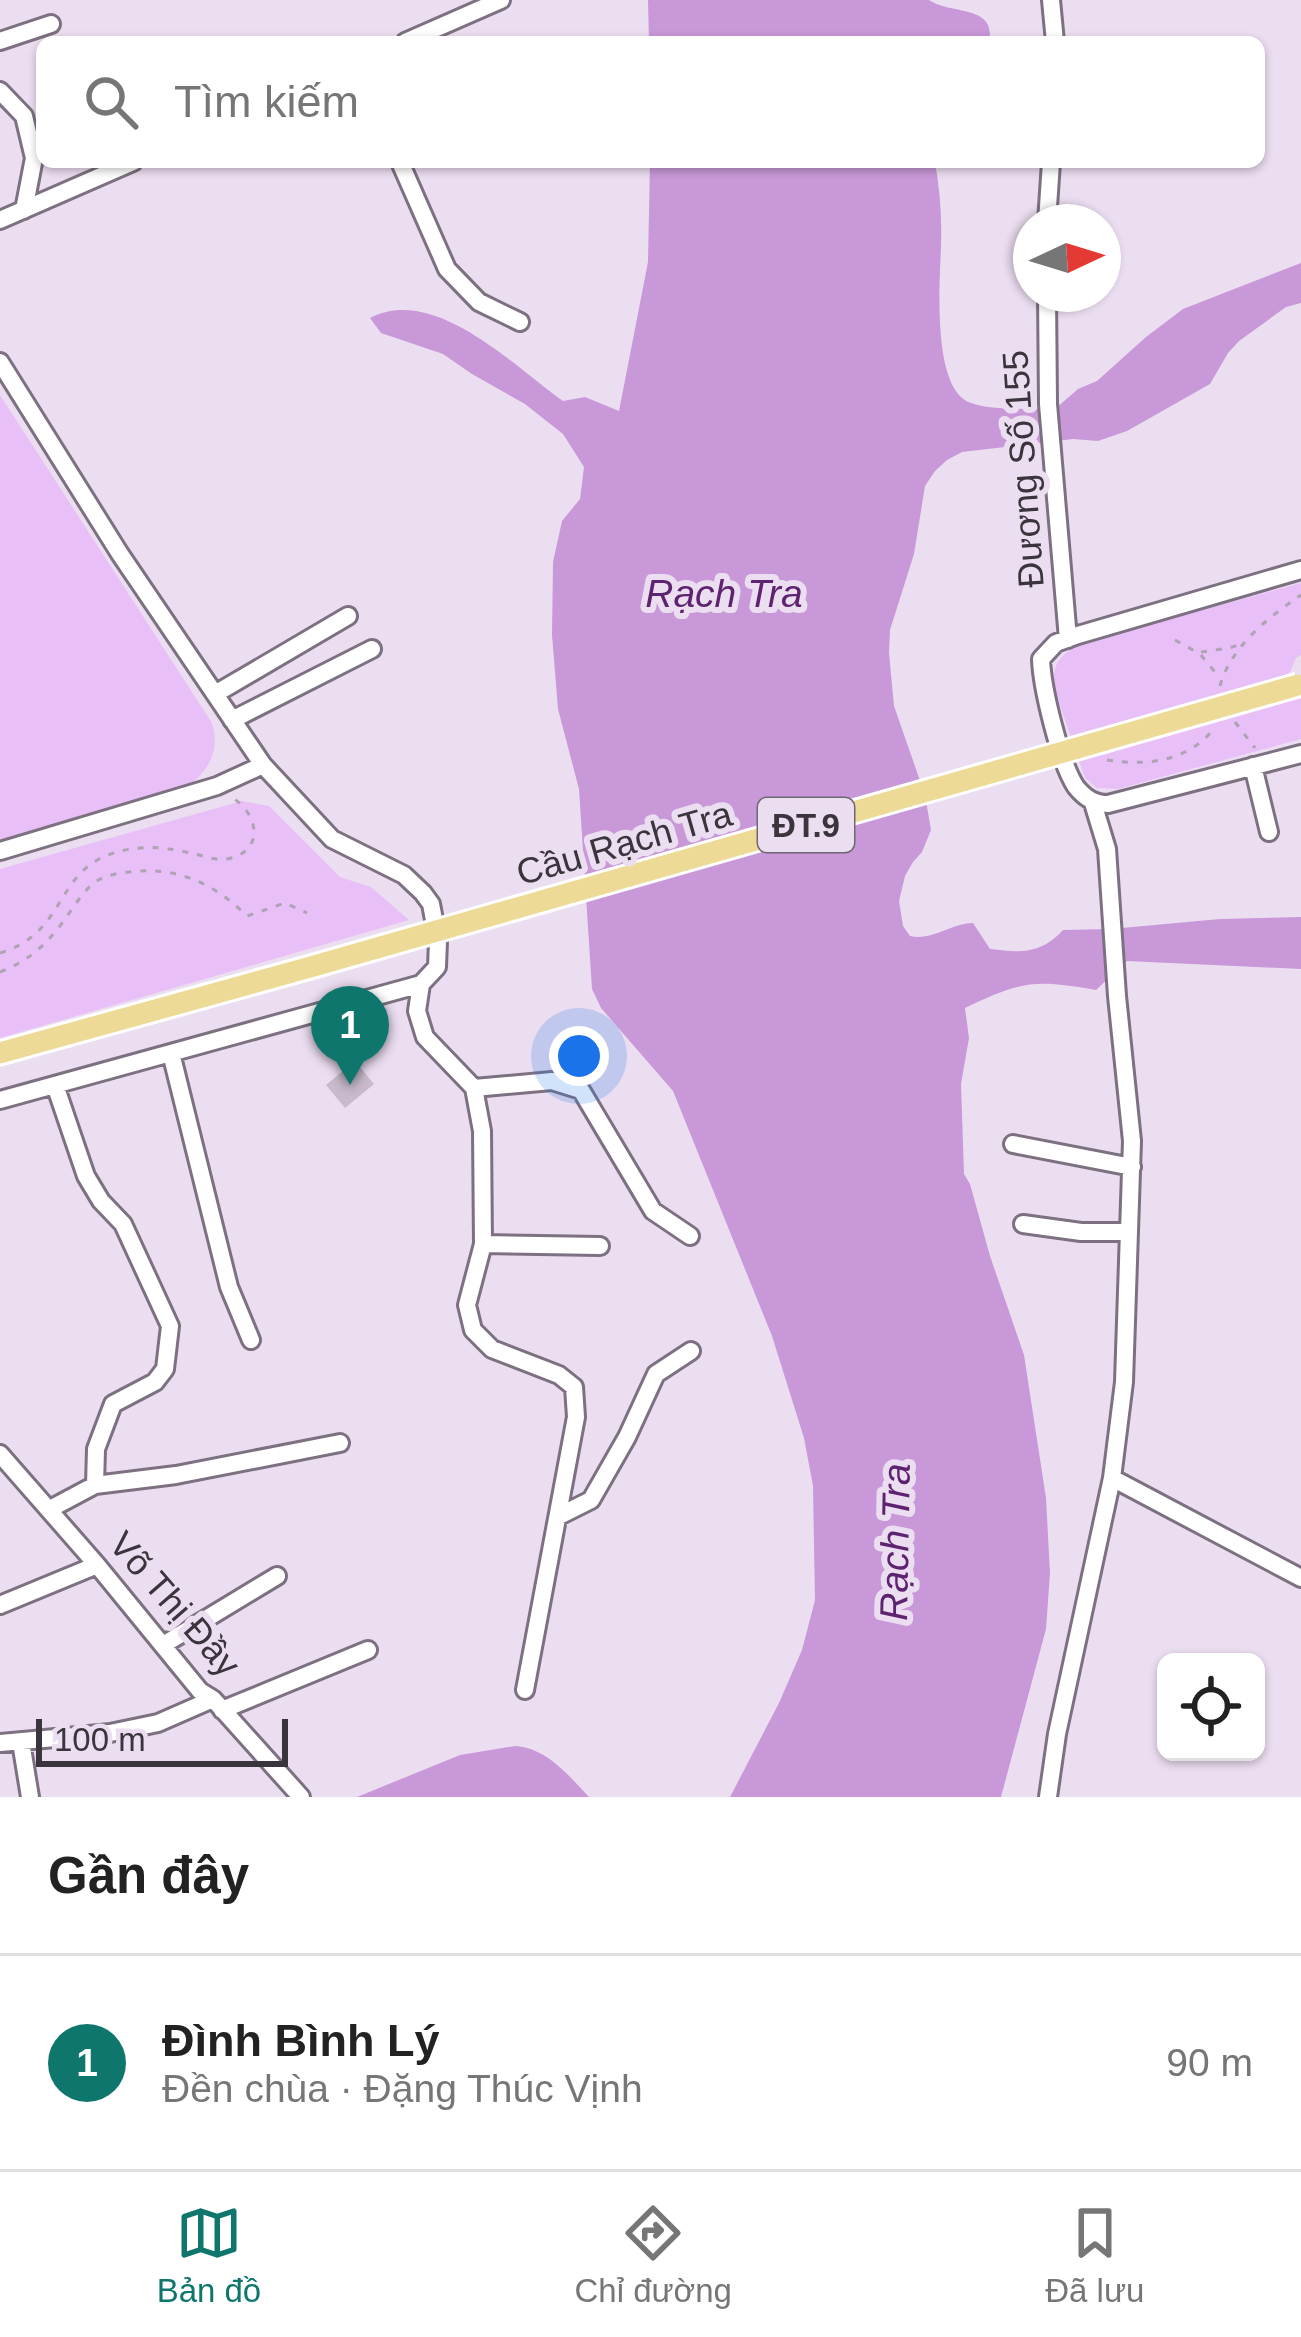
<!DOCTYPE html>
<html lang="vi">
<head>
<meta charset="utf-8">
<style>
  body { margin:0; font-family:Arial,sans-serif; background:#f6f6f6; color:#222 }
  .controls { position:absolute; right:36px; bottom:36px; display:grid; overflow:hidden; border-radius:18px; box-shadow:0 3px 9px #0004 }
  .controls button { width:108px; height:108px; display:grid; place-items:center; padding:0; border:0; border-bottom:3px solid #e0e0e0; background:#fff; color:#222; font:60px sans-serif }
  .compass { position:absolute; left:1013px; top:204px; width:108px; height:108px; border-radius:50%; background:#fff; box-shadow:0 3px 9px #0004; rotate:86deg }
  .scale { position:absolute; left:36px; bottom:30px; width:252px; box-sizing:border-box; padding-left:12px; border:6px solid #3a343c; border-top:0; font-size:33px; line-height:42px; white-space:nowrap; color:#3a343c; -webkit-text-stroke:9px #ecdef1; paint-order:stroke }
  .you { position:absolute; left:579px; top:1056px; width:42px; height:42px; margin:-30px; border:9px solid #fff; border-radius:50%; background:#1a73e8; box-shadow:0 0 0 18px #1a73e833 }
  .badge { display:grid; place-items:center; width:78px; height:78px; border-radius:50%; background:#0f766e; color:#fff; font-size:39px; font-weight:700 }
  .pin { position:absolute; translate:-50% -99px; filter:drop-shadow(0 3px 6px #0008) }
  .pin::after { content:''; position:absolute; top:63px; width:42px; height:36px; background:inherit; clip-path:polygon(0 0,100% 0,50% 100%) }
  .list { margin:0; padding:0; list-style:none }
  h2 { display:flex; justify-content:space-between; align-items:center; height:156px; margin:0; padding:0 48px; font-size:51px }
  h2 small { font-size:39px; font-weight:400; color:#767676 }
  .list li { display:grid; grid-template-columns:78px 1fr auto; gap:36px; align-items:center; box-sizing:border-box; height:216px; padding:0 48px; border-top:3px solid #e0e0e0 }
  .list b { display:block; font-size:45px; white-space:nowrap }
  .list p { margin:0; font-size:39px; white-space:nowrap; color:#767676 }
  .list em { font-size:39px; font-style:normal; color:#767676 }
  .icon { flex:none; width:66px; height:66px; fill:none; stroke:currentColor; stroke-width:2; stroke-linecap:round; stroke-linejoin:round }
  .map { position:relative; flex:none; width:1301px; height:1797px; overflow:hidden }
  .search { position:absolute; background:#fff; box-shadow:0 3px 9px #0004; left:36px; right:36px; top:36px; height:132px; display:flex; align-items:center; gap:30px; box-sizing:border-box; padding:0 42px; border-radius:18px; color:#767676; font-size:45px }
  .sheet { height:372px; background:#fff }
  nav { display:flex; justify-content:space-around; align-items:center; box-sizing:border-box; height:168px; border-top:3px solid #e0e0e0; background:#fff; font-size:33px; color:#767676 }
  nav a { display:grid; justify-items:center; gap:6px }
  nav .on { color:#0f766e }
  .map>svg:first-child { display:block }
</style>
</head>
<body>
<div class="map">
<svg width="1301" height="1797" viewBox="0 0 1301 1797">
  <rect width="100%" height="100%" fill="#ecdef1"/>
  <path fill="#e9bff7" d="M0,395L212,723C220,749 211,767 191,784L0,841Z
    M1301,583V655L1296,658L1287,679L1296,696H1301V739L1118,789L1097,788L1085,778L1054,688C1052,666 1058,657 1077,645Z
    M242,801L269,806L340,877L371,887L409,920L0,1038V869Z"/>
  <path fill="#c898d8" d="M648,0H929C950,15 997,4 989,42H649Z
    M650,162H935C940,190 942,217 941,246C940,280 931,390 971,403C992,411 1031,408 1055,409L1078,389L1097,381L1146,337L1183,309L1301,263V303L1286,307L1239,341L1228,353L1210,384L1127,431L1098,441L1073,439L962,452L947,460L935,471L925,486L914,554L890,630L889,653L894,706L925,795L931,830L922,852L913,862L905,876L899,901L903,926L910,936C933,941 949,924 973,923L990,949C1021,953 1041,954 1063,930L1111,929L1220,919L1301,917V969L1127,961L1096,990C1034,979 1022,981 965,1008L969,1038L961,1084L964,1174L970,1184L990,1256L1024,1355L1046,1498L1050,1573L1046,1629L1001,1797H730L779,1703L802,1650L815,1600L813,1486L804,1438L772,1336L673,1091L601,1008L592,989L579,789L558,709L552,635L553,562L562,521L580,499L584,467L563,434L525,404L472,374L443,354L381,333L370,318C434,284 515,367 563,401L585,397L619,411L648,262Z
    M515,1746C547,1748 568,1775 589,1797H357L460,1755Z"/>
  <path fill="#c9bbcd" d="M355,1061L374,1084L345,1108L326,1085Z"/>
  <g fill="none" stroke-linecap="round" stroke-linejoin="round">
    <g stroke="#7d7181" stroke-width="22">
      <path id="minor" d="M1051,0L1055,42
        M0,41L51,24
        M405,42L501,0
        M0,91L24,116L34,158L24,210
        M400,162L447,269L479,302L520,322
        M0,220L133,162
        M1047,222L1051,162
        M1047,294L1048,404L1068,639
        M0,362L120,554L263,765
        M1301,570L1078,635L1056,643L1041,659C1042,688 1060,763 1076,787C1085,798 1094,804 1108,804L1301,754
        M215,694L348,616
        M232,720L372,649
        M1253,766L1269,832
        M0,851L217,786L263,765L332,839L404,875L423,893L431,904L438,941L437,967L421,984L417,1011L425,1037L474,1088L482,1131L483,1244L467,1305L473,1330L492,1349L559,1375L574,1387L576,1417L525,1690
        M171,1053L229,1287L251,1340
        M474,1088L552,1081L581,1090L653,1211L690,1236
        M0,1100L421,984
        M1013,1144L1132,1167
        M1023,1224L1081,1232H1129
        M483,1244L600,1246
        M0,1454L97,1565L200,1691L213,1699L301,1797
        M1112,1478L1301,1578
        M95,1485L176,1475L340,1443
        M50,1509L95,1485L96,1449L113,1404L155,1382L165,1369L170,1326L123,1224L101,1201L86,1176L55,1085
        M559,1516L591,1500L627,1437L656,1374L691,1351
        M0,1605L97,1565
        M163,1645L277,1576
        M222,1710L368,1650
        M21,1742L30,1797
        M0,1743L110,1733L158,1723L213,1699
        M1048,1797L1057,1734L1112,1478L1124,1382L1132,1141L1117,996L1107,849L1093,803"/>
    </g>
    <g stroke="#fff" stroke-width="27">
      <path id="major" d="M0,1053L314,966"/>
    </g>
    <path stroke="#aea3b2" stroke-width="3" stroke-dasharray="6 9" stroke-linecap="butt" d="M1175,640L1200,654L1220,678
      M1201,652L1229,648L1244,643
      M1220,686C1231,646 1269,617 1301,595
      M1235,722L1255,748
      M1107,760C1146,766 1186,762 1213,730
      M0,953C61,935 56,882 99,859C127,845 160,845 190,853C202,855 215,861 227,859C264,852 260,816 233,798
      M0,972C33,959 50,941 70,912C77,902 84,891 94,883C103,876 117,873 129,872C176,866 214,883 247,916L285,903L307,913"/>
    <use href="#minor" stroke="#fff" stroke-width="16"/>
    <use href="#major" stroke="#ecda96" stroke-width="21"/>
    <g stroke="#fff" stroke-width="27" stroke-linecap="butt">
      <path id="major-bridge" d="M314,966L1298,685"/>
    </g>
    <use href="#major-bridge" stroke="#ecda96" stroke-width="21"/>
  </g>
  <g text-anchor="middle" dominant-baseline="central" stroke-width="12" stroke-linejoin="round" paint-order="stroke">
    <rect fill="#ecdef1" stroke="#6f6772" stroke-width="3" x="758" y="798" width="96" height="54" rx="9"/>
    <g font-size="33" font-weight="bold" fill="#3a343c">
      <text x="806" y="825">ĐT.9</text>
    </g>
    <g font-size="36" fill="#3a343c" stroke="#ecdef1">
      <text transform="translate(1023 469) rotate(-94)">Đương Số 155</text>
      <text transform="translate(624 843) rotate(-16)">Cầu Rạch Tra</text>
      <text transform="translate(175 1604) rotate(49)">Võ Thị Đầy</text>
    </g>
    <g font-size="39" font-style="italic" fill="#5e2370" stroke="#ecdef1">
      <text x="724" y="593">Rạch Tra</text>
      <text transform="translate(895 1542) rotate(-89)">Rạch Tra</text>
    </g>
  </g>
</svg>
<div class="controls">
<button><svg class="icon" aria-label="locate" viewBox="0 0 24 24"><circle cx="12" cy="12" r="6"/><path d="M12 2v4M12 18v4M2 12h4M18 12h4"/></svg></button>
</div>
<svg class="compass" viewBox="-18 -18 36 36"><path d="M0-13l5 13h-10z" fill="#e53935"/><path d="M0 13l5-13h-10z" fill="#767676"/></svg>
<div class="scale">100 m</div>
<div class="you"></div>
<div class="pin badge" style="left:350px;top:1085px">1</div>
<div class="search"><svg class="icon" aria-label="search" viewBox="0 0 24 24"><circle cx="10" cy="10" r="6"/><path d="M15 15l6 6"/></svg>Tìm kiếm</div>
</div>
<section class="sheet">
<h2>Gần đây<small></small></h2>
<ul class="list">
<li><span class="badge">1</span><div><b>Đình Bình Lý</b><p>Đền chùa · Đặng Thúc Vịnh</p></div><em>90 m</em></li>
</ul>
</section>
<nav>
<a class="on"><svg class="icon" aria-label="map" viewBox="0 0 24 24"><path d="M3 6l6-2 6 2 6-2v14l-6 2-6-2-6 2zM9 4v14M15 6v14"/></svg>Bản đồ</a>
<a><svg class="icon" aria-label="directions" viewBox="0 0 24 24"><path d="M12 3l9 9-9 9-9-9zM9 14v-3h6M13 9l2 2-2 2"/></svg>Chỉ đường</a>
<a><svg class="icon" aria-label="saved" viewBox="0 0 24 24"><path d="M7 4h10v16l-5-4-5 4z"/></svg>Đã lưu</a>
</nav>
</body>
</html>
